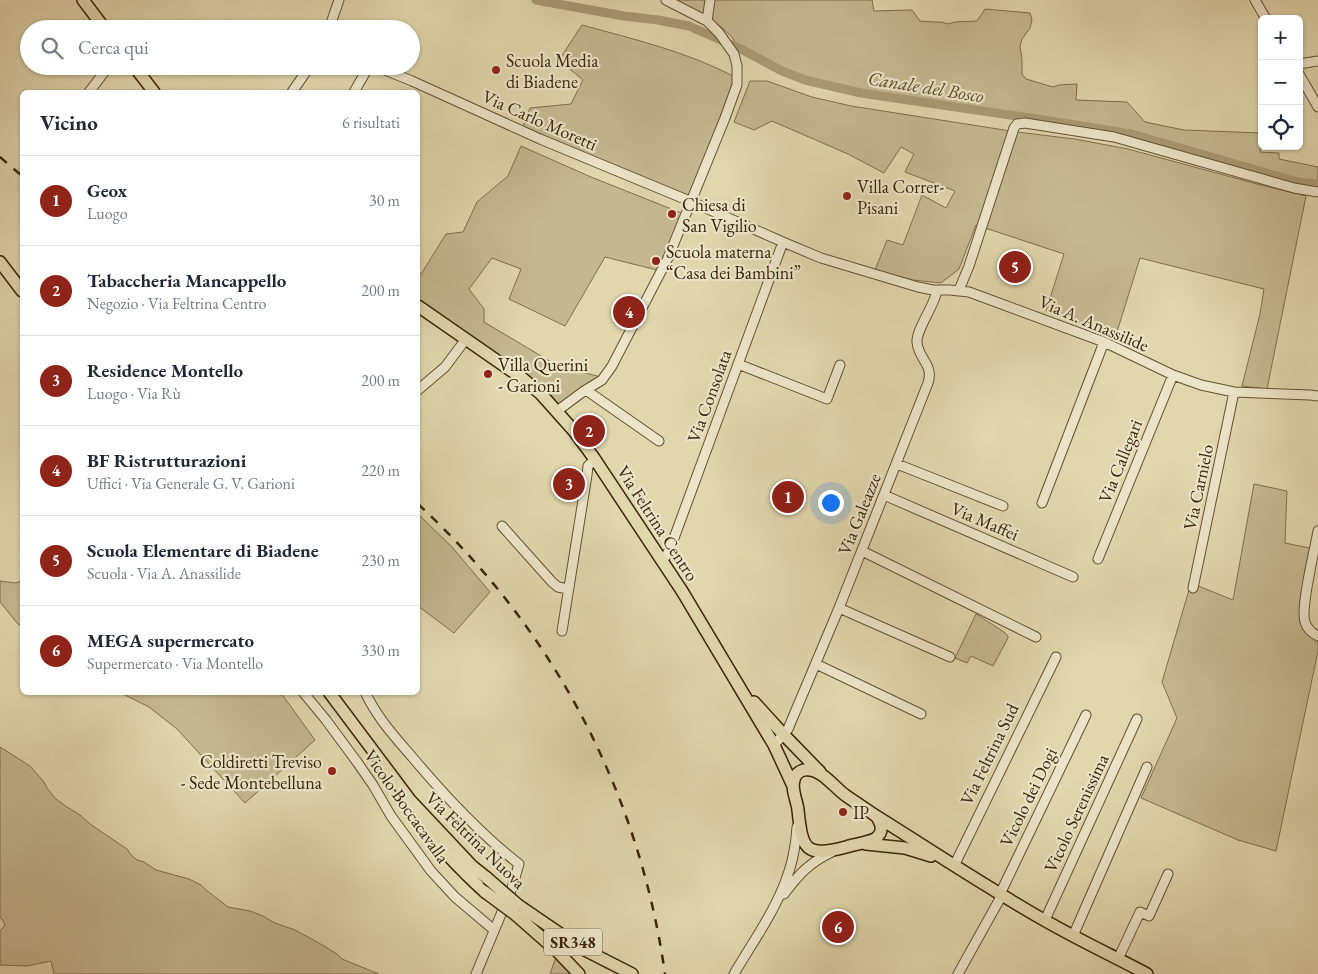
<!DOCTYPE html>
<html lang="it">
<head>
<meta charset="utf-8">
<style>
  body { margin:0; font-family:"EB Garamond",serif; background:#f2f2f3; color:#1f2937 }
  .controls { position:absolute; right:15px; top:15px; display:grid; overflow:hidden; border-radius:8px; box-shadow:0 1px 4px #0004 }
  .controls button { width:45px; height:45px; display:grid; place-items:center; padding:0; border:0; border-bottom:1px solid #e0e1e3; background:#fff; color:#1f2937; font:25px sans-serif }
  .you { position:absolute; left:830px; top:502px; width:18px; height:18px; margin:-12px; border:4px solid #fff; border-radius:50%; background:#1a73e8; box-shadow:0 0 0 8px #1a73e833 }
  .badge { display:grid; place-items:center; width:32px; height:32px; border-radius:50%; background:#8f2418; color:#fff; font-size:16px; font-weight:700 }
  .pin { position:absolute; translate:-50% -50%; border:2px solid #fff; box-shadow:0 1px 5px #0006 }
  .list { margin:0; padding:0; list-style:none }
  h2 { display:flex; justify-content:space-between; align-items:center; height:65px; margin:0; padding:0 20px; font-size:21px }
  h2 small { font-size:16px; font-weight:400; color:#747a83 }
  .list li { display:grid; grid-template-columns:32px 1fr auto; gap:15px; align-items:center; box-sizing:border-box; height:90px; padding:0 20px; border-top:1px solid #e0e1e3 }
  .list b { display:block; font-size:19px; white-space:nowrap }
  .list p { margin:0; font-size:16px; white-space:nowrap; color:#747a83 }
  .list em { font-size:16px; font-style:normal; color:#747a83 }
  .icon { flex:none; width:28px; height:28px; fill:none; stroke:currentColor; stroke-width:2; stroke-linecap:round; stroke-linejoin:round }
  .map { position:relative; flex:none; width:1318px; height:974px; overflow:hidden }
  .search { position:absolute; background:#fff; box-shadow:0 1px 4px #0004; left:20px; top:20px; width:400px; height:55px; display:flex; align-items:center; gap:12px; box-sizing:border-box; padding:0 18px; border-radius:28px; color:#747a83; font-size:19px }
  .panel { position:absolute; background:#fff; box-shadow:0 1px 4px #0004; left:20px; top:90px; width:400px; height:605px; border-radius:8px }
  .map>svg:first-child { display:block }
</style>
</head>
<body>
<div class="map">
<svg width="1318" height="974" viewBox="0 0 1318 974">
  <rect width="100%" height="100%" fill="#e1d6ac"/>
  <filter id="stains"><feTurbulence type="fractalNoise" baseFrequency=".004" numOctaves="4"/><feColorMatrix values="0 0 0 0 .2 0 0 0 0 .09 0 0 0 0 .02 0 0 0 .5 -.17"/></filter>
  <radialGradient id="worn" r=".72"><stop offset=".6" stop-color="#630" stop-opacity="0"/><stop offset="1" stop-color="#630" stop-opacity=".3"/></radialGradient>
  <path fill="#c5b890" stroke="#806e4c" d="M673,0H872L874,11L912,10L920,21L934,22H941L948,24L955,22L977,21L985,9L1030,13L1032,20L1030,28L1022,39L1020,46L1022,60V74L1026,79L1053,87L1059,85L1077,84L1076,100L1127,102L1145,122L1184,130L1262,133L1260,152L1279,153V159L1318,167V185L1260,172L1131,136L1107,131L1018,119L853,93L816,85L779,71L770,61L736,44L732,37L720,26Z
    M582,25C633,39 688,52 735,77L689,200L522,129L530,108L571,104L583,80L559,60Z
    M750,81H767L812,97L851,106L1017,132L1075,139L1128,149L1257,184L1306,196L1267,389L1242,386L1260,314L1264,289L1140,258L1115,338L1082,324L1046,311L1064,254L976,225L959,269L941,283L913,280L875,270L887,240L903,245L922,195L946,208L955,191L905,172L914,154L901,147L884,173L848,154L772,121L754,130L734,122Z
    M521,146L591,177L684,214L657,270L605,257L565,326L509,299L521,269L492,258L469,289L484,309V322L558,366L601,377L593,383L556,405L418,302V279L446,234L463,232L477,202L508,176Z
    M1254,484L1287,491L1285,543L1314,549L1305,616L1312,636L1318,640V651L1276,851L1238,840L1141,798L1177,718L1162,682L1191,583L1233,600Z
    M418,514L452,547L490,592L454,633L418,606Z
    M0,581L15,583L22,581V627L18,624L0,602Z
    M976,614L1004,632L1008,636V638L993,666L971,656L967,663L955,658Z
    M121,693H281L315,740L245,803L177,729L149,707Z
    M0,747L30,766L44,782L47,788L56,799L67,807L80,815L90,824L121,845L127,849L131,855L137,860L144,862L156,870L189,879L201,885L206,890L228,907L250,911L263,916L275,923L295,930L319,943L337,954L342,959L379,974H54L51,961L27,966L0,965V931L5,925L2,919L0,918Z
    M556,957L580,974H550Z"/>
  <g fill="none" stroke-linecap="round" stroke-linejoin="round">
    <path stroke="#a99a74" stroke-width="9" d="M536,0L624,16L658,20L689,26L741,49L782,71L805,80L861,93L1037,119L1132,134L1297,182L1318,184"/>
    <g stroke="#645131" stroke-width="11">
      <path id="minor" d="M1255,0L1266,19
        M707,21L710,0
        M329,29L339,0
        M1299,64L1318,61
        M375,66L412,81L540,139L692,202L783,242L821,258L918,287L933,290H950L969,292L1104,342L1173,375L1201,385L1234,392L1310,395L1318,396
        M1299,74L1318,107
        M89,92L109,66
        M292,92L310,66
        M354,92L369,66
        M959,290L969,266L1014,128L1017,124L1025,123L1114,137L1294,188L1318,192
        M738,364L827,399L840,365
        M418,390L445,367L466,339
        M586,390L659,441
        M557,411L584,391L602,380L612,366L668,258L725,118L737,85V66L734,54L719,33L707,21L666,0
        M897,464L1003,506
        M884,495L1073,577
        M1042,503L1104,342
        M502,526L552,582L558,587L568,589
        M1318,531C1315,549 1300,608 1305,622C1307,629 1312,633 1318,636
        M862,551L1036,637
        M661,559L666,556L670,549L783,242
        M1098,559L1173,375
        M1193,588L1234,392
        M839,608L950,657
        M562,631L587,475L588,466L592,462L594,458
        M816,664L921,714
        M303,692L326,720L357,762L373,785L391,816L431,871L455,897L494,930
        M365,692C378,719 394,736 413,758C445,796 479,833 519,864L512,888L476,974
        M774,745L788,729L839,608L928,383C934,364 918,359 917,342C916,330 934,306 937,291
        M954,866L1056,657
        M784,894C799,874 809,863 832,852
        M1000,894L1086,715
        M1045,920L1137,719
        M1073,936L1147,767
        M1118,959L1140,912L1149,916L1168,874
        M734,974C754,940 779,906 790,868C794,855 796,841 797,827
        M958,974L1002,895"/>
    </g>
    <g stroke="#3b2508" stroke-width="14">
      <path id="major" d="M83,0L105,29
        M134,66L154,92
        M0,262L22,291
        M418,306L522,378L541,394L574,431L594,458L682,591L774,745L793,786
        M329,692L410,800L472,866L487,878
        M754,702L784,735L820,772
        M877,817C882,825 884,832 875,839C866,843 856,844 846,847C805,858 802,849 798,810C797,801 791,789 794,780C795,775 799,771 804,770C820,767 833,786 845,795C855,802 866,809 876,816C932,851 986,887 1044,920C1077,939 1113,956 1147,974
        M421,819C438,847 461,870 485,892
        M866,844L905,848L931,856
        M518,905L581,948L632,974
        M516,915L558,952L579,974"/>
    </g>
    <use href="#minor" stroke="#ece4c9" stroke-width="9"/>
    <use href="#major" stroke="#e1d6ac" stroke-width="11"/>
    <path stroke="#3b2508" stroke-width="2.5" stroke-dasharray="9 9" stroke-linecap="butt" d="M0,157L22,176
      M418,504C553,629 639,791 665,974"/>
    <g stroke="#3b2508" stroke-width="14" stroke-linecap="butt">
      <path id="major-bridge" d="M487,878L518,905
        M485,892L516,915"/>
    </g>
    <use href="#major-bridge" stroke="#e1d6ac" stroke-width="11"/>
  </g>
  <g fill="#8f2418" stroke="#ece4c9" stroke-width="2">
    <circle cx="496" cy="70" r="5"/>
    <circle cx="847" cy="196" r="5"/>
    <circle cx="672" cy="214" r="5"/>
    <circle cx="656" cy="261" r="5"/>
    <circle cx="488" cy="374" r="5"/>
    <circle cx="332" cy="771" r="5"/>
    <circle cx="843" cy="812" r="5"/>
  </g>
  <g text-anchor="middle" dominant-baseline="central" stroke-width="4.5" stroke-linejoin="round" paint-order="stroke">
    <rect fill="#ece4c9" stroke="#705e42" stroke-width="1" x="544" y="928.5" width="58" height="27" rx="4"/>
    <g font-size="16" font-weight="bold" fill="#3b2508">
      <text x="573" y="942">SR348</text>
    </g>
    <g font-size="18" fill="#3b2508" stroke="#ece4c9" text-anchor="start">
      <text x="506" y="60">Scuola Media<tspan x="506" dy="21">di Biadene</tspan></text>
      <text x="857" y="186">Villa Correr-<tspan x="857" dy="21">Pisani</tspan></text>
      <text x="682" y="204">Chiesa di<tspan x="682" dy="21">San Vigilio</tspan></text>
      <text x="666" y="251">Scuola materna<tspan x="666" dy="21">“Casa dei Bambini”</tspan></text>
      <text x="498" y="364">Villa Querini<tspan x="498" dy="21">- Garioni</tspan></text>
      <text x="322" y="761" text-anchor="end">Coldiretti Treviso<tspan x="322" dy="21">- Sede Montebelluna</tspan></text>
      <text x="853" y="812">IP</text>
    </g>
    <g font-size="18" fill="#3b2508" stroke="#ece4c9">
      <text transform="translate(540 120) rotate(24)">Via Carlo Moretti</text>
      <text transform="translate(1094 323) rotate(23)">Via A. Anassilide</text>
      <text transform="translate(709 396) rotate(-70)">Via Consolata</text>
      <text transform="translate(1120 461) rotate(-68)">Via Callegari</text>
      <text transform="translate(1198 487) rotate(-78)">Via Carnielo</text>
      <text transform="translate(859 514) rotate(-68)">Via Galeazze</text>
      <text transform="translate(985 521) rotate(23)">Via Maffei</text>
      <text transform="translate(658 523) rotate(57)">Via Feltrina Centro</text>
      <text transform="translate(989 754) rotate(-64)">Via Feltrina Sud</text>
      <text transform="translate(1028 797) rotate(-64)">Vicolo dei Dogi</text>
      <text transform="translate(407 806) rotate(55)">Vicolo Boccacavalla</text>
      <text transform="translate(1076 813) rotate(-65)">Vicolo Serenissima</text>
      <text transform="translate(476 840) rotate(44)">Via Feltrina Nuova</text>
    </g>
    <g font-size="19" font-style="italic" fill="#5c4828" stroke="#ece4c9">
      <text transform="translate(926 87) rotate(9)">Canale del Bosco</text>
    </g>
  </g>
  <rect width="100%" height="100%" filter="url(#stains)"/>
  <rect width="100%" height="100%" fill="url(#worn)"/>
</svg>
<div class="controls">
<button>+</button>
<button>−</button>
<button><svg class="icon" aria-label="locate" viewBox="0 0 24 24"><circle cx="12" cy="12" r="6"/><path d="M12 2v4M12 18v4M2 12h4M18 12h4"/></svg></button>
</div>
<div class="you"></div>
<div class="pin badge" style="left:788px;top:497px">1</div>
<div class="pin badge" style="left:589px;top:431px">2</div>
<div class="pin badge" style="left:569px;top:484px">3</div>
<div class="pin badge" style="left:629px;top:312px">4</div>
<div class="pin badge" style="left:1015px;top:267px">5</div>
<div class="pin badge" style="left:838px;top:927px">6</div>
<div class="search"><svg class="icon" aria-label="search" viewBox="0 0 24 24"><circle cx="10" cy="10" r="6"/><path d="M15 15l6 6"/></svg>Cerca qui</div>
<section class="panel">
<h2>Vicino<small>6 risultati</small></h2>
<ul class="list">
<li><span class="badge">1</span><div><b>Geox</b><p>Luogo</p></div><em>30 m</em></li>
<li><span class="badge">2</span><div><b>Tabaccheria Mancappello</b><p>Negozio · Via Feltrina Centro</p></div><em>200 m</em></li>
<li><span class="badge">3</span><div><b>Residence Montello</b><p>Luogo · Via Rù</p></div><em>200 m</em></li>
<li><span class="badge">4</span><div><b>BF Ristrutturazioni</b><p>Uffici · Via Generale G. V. Garioni</p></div><em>220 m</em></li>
<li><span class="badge">5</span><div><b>Scuola Elementare di Biadene</b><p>Scuola · Via A. Anassilide</p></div><em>230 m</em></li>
<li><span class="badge">6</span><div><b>MEGA supermercato</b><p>Supermercato · Via Montello</p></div><em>330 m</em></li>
</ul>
</section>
</div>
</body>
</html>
